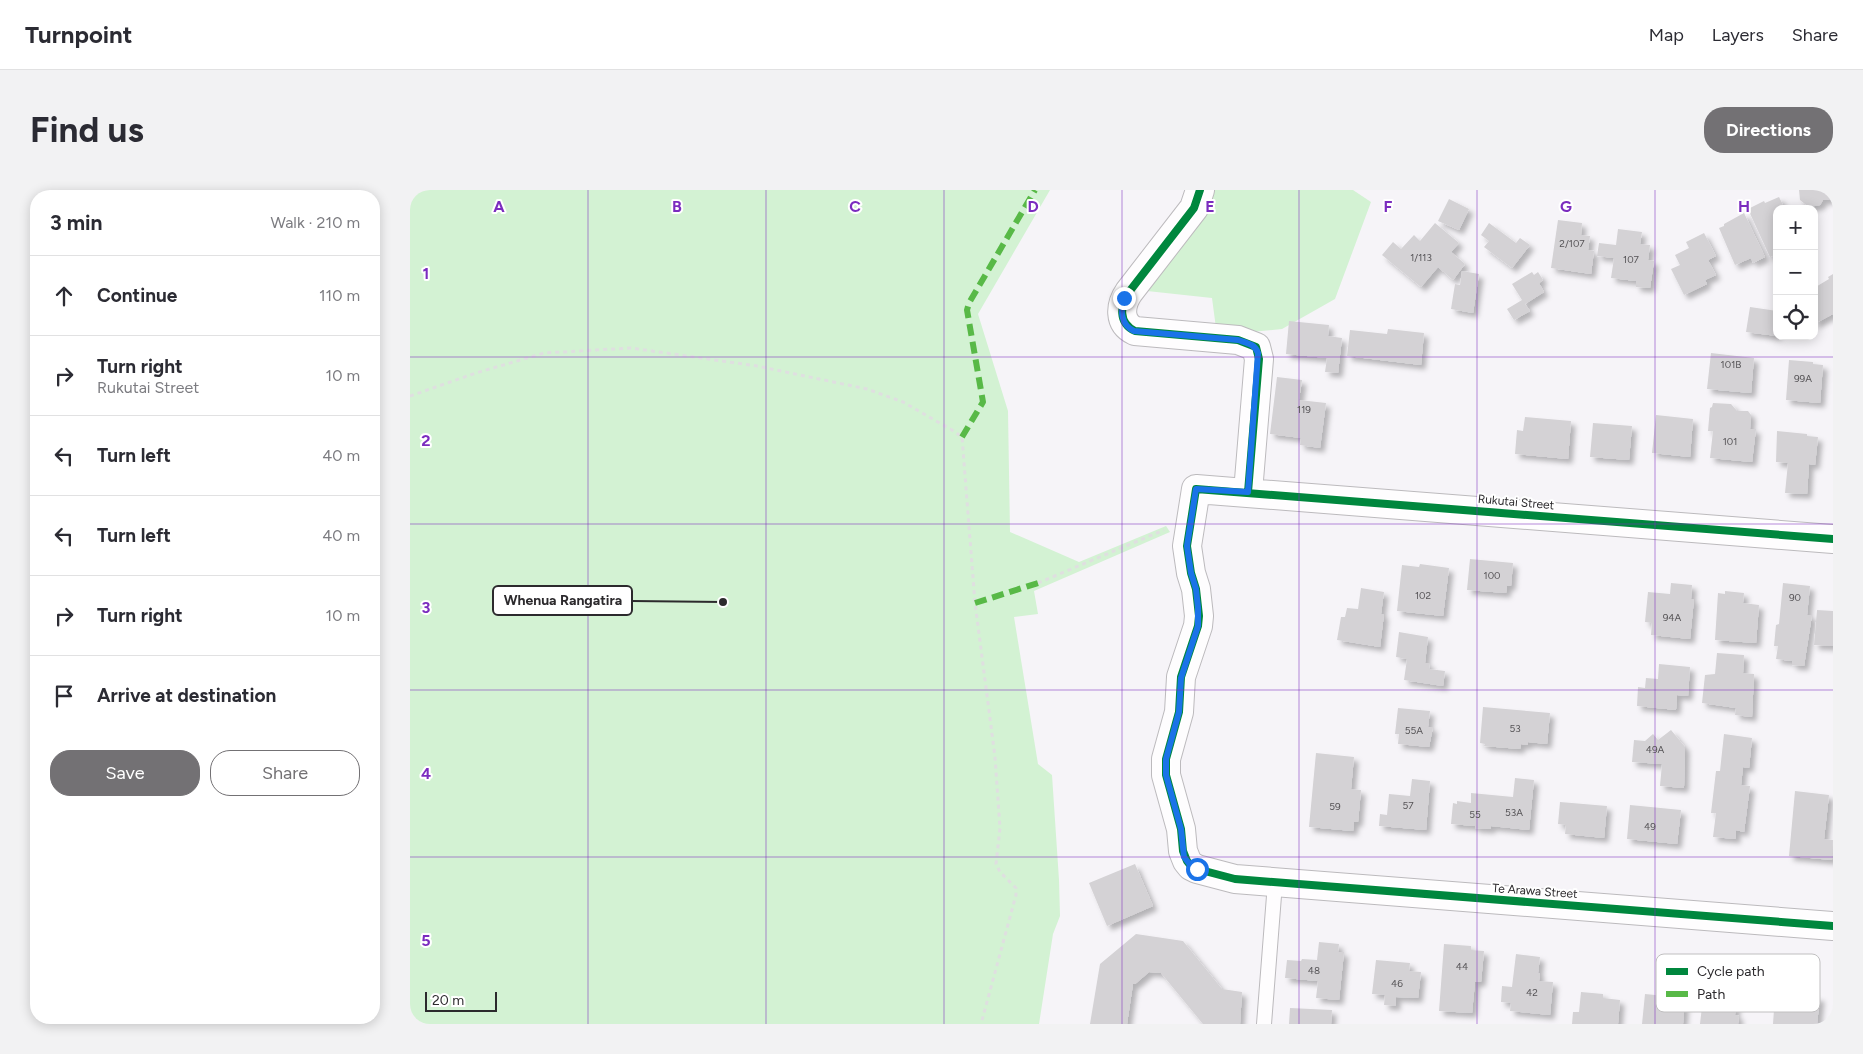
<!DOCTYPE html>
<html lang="en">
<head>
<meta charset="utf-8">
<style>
  body { margin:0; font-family:Figtree,sans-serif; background:#f2f2f3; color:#2b2b33 }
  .controls { position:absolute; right:15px; top:15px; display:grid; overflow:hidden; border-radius:10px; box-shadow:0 2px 12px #0003 }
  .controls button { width:45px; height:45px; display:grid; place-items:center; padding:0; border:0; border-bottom:1px solid #e1e1e2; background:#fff; color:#2b2b33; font:25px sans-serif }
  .scale { position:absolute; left:15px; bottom:12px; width:72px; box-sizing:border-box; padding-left:5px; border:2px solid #2c2a2d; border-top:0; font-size:14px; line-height:18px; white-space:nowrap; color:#2c2a2d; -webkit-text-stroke:4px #fff; paint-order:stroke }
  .stop { position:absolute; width:15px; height:15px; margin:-11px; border:4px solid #1a73e8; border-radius:50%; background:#fff }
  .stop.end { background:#1a73e8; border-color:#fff; box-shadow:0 1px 5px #0008 }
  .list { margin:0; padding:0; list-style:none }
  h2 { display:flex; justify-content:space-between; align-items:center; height:65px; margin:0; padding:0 20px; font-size:21px }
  h2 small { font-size:16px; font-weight:400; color:#7c7c81 }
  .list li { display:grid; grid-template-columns:32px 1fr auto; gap:15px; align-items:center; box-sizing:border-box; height:80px; padding:0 20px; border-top:1px solid #e1e1e2 }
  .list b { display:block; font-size:19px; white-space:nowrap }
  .list p { margin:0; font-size:16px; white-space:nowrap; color:#7c7c81 }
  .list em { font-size:16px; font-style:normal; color:#7c7c81 }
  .actions { display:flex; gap:10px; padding:15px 20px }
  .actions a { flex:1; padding:11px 0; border:1px solid #737174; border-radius:20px; text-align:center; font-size:18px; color:#737174 }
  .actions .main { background:#737174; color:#fff }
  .icon { flex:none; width:28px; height:28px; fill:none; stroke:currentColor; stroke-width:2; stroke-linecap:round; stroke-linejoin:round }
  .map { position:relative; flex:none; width:1423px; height:834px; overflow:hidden; border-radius:20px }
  header { display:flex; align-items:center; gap:30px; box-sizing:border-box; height:70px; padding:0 25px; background:#fff; border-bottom:1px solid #e1e1e2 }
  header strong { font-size:24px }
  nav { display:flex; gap:28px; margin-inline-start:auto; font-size:18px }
  .intro { display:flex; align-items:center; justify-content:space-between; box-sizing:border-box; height:120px; padding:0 30px }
  h1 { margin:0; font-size:35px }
  .button { padding:12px 22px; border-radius:20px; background:#737174; color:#fff; font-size:18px; font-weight:700 }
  main { display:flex; gap:30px; padding:0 30px }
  aside { flex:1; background:#fff; border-radius:20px; box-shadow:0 2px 12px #0003 }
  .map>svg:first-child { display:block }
</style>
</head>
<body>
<header>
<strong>Turnpoint</strong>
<nav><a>Map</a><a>Layers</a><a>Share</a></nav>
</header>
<div class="intro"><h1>Find us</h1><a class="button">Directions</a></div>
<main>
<aside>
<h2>3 min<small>Walk · 210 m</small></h2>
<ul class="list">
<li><svg class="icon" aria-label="ahead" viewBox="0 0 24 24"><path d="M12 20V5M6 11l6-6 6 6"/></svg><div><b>Continue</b></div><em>110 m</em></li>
<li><svg class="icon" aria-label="right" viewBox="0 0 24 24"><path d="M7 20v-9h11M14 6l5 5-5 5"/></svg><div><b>Turn right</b><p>Rukutai Street</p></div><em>10 m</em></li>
<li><svg class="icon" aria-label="left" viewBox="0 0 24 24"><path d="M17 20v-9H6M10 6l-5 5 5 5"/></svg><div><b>Turn left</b></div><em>40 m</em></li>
<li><svg class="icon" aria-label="left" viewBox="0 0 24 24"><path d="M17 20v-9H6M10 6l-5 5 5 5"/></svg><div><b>Turn left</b></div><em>40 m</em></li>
<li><svg class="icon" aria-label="right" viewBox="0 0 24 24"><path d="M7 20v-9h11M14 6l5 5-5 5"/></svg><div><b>Turn right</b></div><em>10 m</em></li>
<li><svg class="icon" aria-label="arrive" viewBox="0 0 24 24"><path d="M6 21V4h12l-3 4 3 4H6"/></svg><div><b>Arrive at destination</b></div></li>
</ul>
<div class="actions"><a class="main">Save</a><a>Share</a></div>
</aside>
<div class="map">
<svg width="1423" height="834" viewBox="0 0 1423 834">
  <defs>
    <filter id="shadow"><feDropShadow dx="4.5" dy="4.5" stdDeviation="2.5" flood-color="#0004"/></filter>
  </defs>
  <rect width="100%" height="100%" fill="#f6f4f8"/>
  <path fill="#d3f2d3" d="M0,0H640L568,124L598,221L600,342L669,372L756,336L760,342L624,401L628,424L604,427L628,574L642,585L649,690L650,726L643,744L629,834H0Z
    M792,0H943L961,12L925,109L872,139L841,142L806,138L802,108L737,101L802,13Z"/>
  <path fill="#d4d2d5" filter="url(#shadow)" d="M1389,0H1423V9L1413,10L1410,15L1399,17L1390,10Z
    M1369,7L1375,19H1367V64L1360,67L1338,19L1354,11L1355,13Z
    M1039,9L1059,19L1049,40L1028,31Z
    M1334,23L1355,67L1343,73L1341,68L1325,75L1309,38L1314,36V34Z
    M1148,30L1172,33L1171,45L1180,46L1178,60L1184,61L1181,84L1141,78Z
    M1025,33L1049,53L1041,62L1055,74L1043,90L1028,77L1011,97L972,65L983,52L991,59L1004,45L1010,51Z
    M1079,33L1106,53L1110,48L1120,55L1102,78L1074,57L1079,51L1071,45Z
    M1208,39L1232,42L1230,54L1240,55L1238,70L1244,71L1240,98L1226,97V91L1201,88L1204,68L1187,66L1189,53L1206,55Z
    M1294,43L1306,66L1298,70L1306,85L1295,90L1297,94L1274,105L1261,79L1270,75L1265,65L1279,58L1276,52Z
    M1052,81L1069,84L1063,123L1041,119L1045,94L1050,95Z
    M1122,82L1124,85L1128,82L1133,90L1129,93L1134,102L1115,114L1120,121L1104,130L1097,119L1112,110L1102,94Z
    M1423,84V124L1404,134V98L1419,89L1418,87Z
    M1340,117L1367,121V146L1336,142Z
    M879,131L919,135L918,146L932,148L928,183L915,182L917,168L876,164Z
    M978,139L1014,143L1011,175L937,166L940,140L977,144Z
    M1301,163L1344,168L1341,203L1297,199Z
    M1379,170L1403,172V174L1413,175L1410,213L1376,210Z
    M867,187L892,190L889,210L916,213L910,258L890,255L891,248L860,244Z
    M1303,213L1321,214L1327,221H1338L1341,225L1340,239H1346L1342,272L1300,268L1303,241H1298L1300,218L1302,217Z
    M1246,225L1283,229L1280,267L1242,263Z
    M1115,227L1161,231L1158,269L1105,264L1107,240L1113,241Z
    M1183,233L1222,236L1219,270L1180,267Z
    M1367,241L1397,244V246L1408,247L1405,275L1399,274L1397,304L1375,303L1378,273L1366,272Z
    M1060,369L1103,373L1101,396H1097L1096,403L1057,400Z
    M1010,374L1039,378L1033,426L987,421L992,375L1009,377Z
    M1261,393L1282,395L1281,409H1284L1280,449L1241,445L1242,433L1235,432L1238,402L1260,404Z
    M1373,393L1400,396L1397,425H1402L1394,476L1382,475V471L1366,469L1368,456H1364L1366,435L1369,434Z
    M951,398L974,402L971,424H974L970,457L927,450L931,427H935L937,418L948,419Z
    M1315,401L1334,403L1333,413L1349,415L1346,453L1305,450L1308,403L1315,404Z
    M1407,420L1423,421V456L1404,455Z
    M989,442L1018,447L1015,473H1020L1019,479L1035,481L1033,496L994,490L997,469L986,467Z
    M1307,463L1334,465L1333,483L1344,484L1342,527L1325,525L1326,518L1292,513L1295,485L1305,484Z
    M1249,474L1280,477L1278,506L1267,505L1266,520L1227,516L1228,497L1235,498L1236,488L1248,489Z
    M1073,517L1140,523L1137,554L1118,552V555L1111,554L1110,559L1074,556L1075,554L1070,553Z
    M988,518L1020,521L1018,537H1023L1019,557L988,554L989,544H985Z
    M1261,540L1275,557L1274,598L1250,596L1252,574L1222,572L1224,550L1235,551L1243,544L1248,550Z
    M1314,544L1342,548L1339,578L1333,577L1331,595L1340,596L1334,642L1326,640V649L1303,647L1306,623H1301L1306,581H1310Z
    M906,563L944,567L941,599L951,600L948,632H944L943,641L899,637Z
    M1105,588L1124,590L1119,640L1081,636V639L1065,638V636L1041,634L1043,613L1047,614V611L1061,613V603L1103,607Z
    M1002,589L1020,591L1016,640L969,636L970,624L977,625L979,604L1000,606Z
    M1385,601L1419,605L1414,649L1423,650L1422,670L1379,666Z
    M1150,612L1197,616L1194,648L1155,644L1156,635L1148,634Z
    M1220,615L1271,620L1267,654L1217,649Z
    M725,674L743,716L697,736L679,693Z
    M726,744L773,751L812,799L832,802L830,834H793L751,783L739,782L725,794H723L717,834H680L690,774Z
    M909,752L929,754L928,762H934L929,810L906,808L908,791L875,788L877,770L891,771L892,769L907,770Z
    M1034,754L1061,756V760L1074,761L1071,792H1065L1062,823L1029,821Z
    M1106,764L1130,767L1128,783H1130L1129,791L1143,792L1140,825L1100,821L1101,813L1091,812L1092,796L1102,797Z
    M966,770L1000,773L999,781L1011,782L1008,808L986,807V816L974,815L975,805L962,804Z
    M1304,784L1329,785L1325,825L1329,826L1328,834H1290L1293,808L1302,809Z
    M1171,802L1193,804V808L1210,810L1208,834H1162L1163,822H1169Z
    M1235,804L1275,808L1273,834H1232Z
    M1376,804L1410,807L1407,834H1363L1365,806L1376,807Z
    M880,818L922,820L921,834H879Z"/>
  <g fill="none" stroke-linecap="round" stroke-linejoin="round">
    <g stroke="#bcbabd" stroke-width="16">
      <path id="service" d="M854,834L865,693"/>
    </g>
    <g stroke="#bcbabd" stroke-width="30">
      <path id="minor" d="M790,0L784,18L719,102C710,115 708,133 725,141L828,150L846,157L849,169L838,302
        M1423,349L786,299L777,356L781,383L786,399L789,426L788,436L771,487L769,522L756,569V585L771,639L773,661L777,671L781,676L787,679L825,689L1423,736"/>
    </g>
    <path stroke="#dfdfe0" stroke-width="3" stroke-dasharray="4 4" stroke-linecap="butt" d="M0,206L66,183L134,163L221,158L347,176L457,199L493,212L542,240L552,247L565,413L585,567L590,638L586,674L590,682L606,698V705L571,834
      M628,393L754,340"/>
    <use href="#service" stroke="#fefdfe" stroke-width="14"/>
    <use href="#minor" stroke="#fefdfe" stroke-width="28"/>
    <path stroke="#58b947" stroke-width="6" stroke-dasharray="12 6" stroke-linecap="butt" d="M552,247L573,212L557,120L559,113L625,0
      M565,413L628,393"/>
    <g stroke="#fff" stroke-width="11">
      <path id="cycleway" d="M790,0L784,18L719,102C710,115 708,133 725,141L828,150L846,157L849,169L838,302
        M1423,349L786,299L777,356L781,383L786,399L789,426L788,436L771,487L769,522L756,569V585L771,639L773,661L777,671L781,676L787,679L825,689L1423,736"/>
    </g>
    <use href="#cycleway" stroke="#00873e" stroke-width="8"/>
  </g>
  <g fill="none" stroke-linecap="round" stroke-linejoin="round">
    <path stroke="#1a73e8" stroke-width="6" d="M714,108C710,121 711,135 724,141L828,150C837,153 845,154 848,163L838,302L786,299L777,356L781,383L786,399L788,418V436L771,488L769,522L756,569V585L771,639L774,667L781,676L787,679"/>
  </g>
  <path fill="none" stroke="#7b2cbf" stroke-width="1" stroke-opacity="0.55" d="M178,0V834M356,0V834M534,0V834M712,0V834M889,0V834M1067,0V834M1245,0V834M0,167H1423M0,334H1423M0,500H1423M0,667H1423"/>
  <g text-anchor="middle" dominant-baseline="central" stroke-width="4" stroke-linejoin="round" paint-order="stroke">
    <g font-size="10" fill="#565457">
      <text x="1162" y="53">2/107</text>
      <text x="1011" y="67">1/113</text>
      <text x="1221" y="69">107</text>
      <text x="1321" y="174">101B</text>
      <text x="1393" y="188">99A</text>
      <text x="894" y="219">119</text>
      <text x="1320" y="251">101</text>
      <text x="1082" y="385">100</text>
      <text x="1013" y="405">102</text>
      <text x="1385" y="407">90</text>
      <text x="1262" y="427">94A</text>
      <text x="1105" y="538">53</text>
      <text x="1004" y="540">55A</text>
      <text x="1245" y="559">49A</text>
      <text x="998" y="615">57</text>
      <text x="925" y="616">59</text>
      <text x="1104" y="622">53A</text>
      <text x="1065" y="624">55</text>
      <text x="1240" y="636">49</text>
      <text x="1052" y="776">44</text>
      <text x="904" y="780">48</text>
      <text x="987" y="793">46</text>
      <text x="1122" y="802">42</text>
    </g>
    <g font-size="12" fill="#2c2a2d" stroke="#fff">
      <text transform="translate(1106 312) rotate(5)">Rukutai Street</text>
      <text transform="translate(1125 701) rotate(4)">Te Arawa Street</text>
    </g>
  </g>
  <rect x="1246" y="764" width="164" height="58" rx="8" fill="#fff" stroke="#c0bfc0" stroke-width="1"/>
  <rect x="1256" y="778" width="22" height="7" fill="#00873e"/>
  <rect x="1256" y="801" width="22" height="6" fill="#58b947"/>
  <g font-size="14" fill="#2c2a2d">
    <text x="1287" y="786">Cycle path</text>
    <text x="1287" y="809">Path</text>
  </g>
  <g font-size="16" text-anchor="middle" font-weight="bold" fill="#7b2cbf" stroke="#fff" stroke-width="4" stroke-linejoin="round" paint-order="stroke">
    <text x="89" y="22">A</text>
    <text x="267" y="22">B</text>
    <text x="445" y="22">C</text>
    <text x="623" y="22">D</text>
    <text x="800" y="22">E</text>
    <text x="978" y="22">F</text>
    <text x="1156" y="22">G</text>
    <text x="1334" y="22">H</text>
    <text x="16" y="89">1</text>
    <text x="16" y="256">2</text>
    <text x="16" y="423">3</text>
    <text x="16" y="589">4</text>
    <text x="16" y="756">5</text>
  </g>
  <path fill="none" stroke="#2c2a2d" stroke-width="2" d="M313 412L222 411"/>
  <circle fill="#2c2a2d" stroke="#fff" stroke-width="2" cx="313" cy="412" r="5"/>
  <rect fill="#fff" stroke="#2c2a2d" stroke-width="2" x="83" y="396" width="139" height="29" rx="5"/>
  <g font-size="14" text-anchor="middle" font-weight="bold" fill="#2c2a2d">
    <text x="153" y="415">Whenua Rangatira</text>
  </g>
</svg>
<div class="controls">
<button>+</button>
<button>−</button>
<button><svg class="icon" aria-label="locate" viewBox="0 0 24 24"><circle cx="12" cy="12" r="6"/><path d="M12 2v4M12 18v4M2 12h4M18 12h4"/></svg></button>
</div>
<div class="scale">20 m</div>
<div class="stop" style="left:787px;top:679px"></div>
<div class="stop end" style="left:714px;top:108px"></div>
</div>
</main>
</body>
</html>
